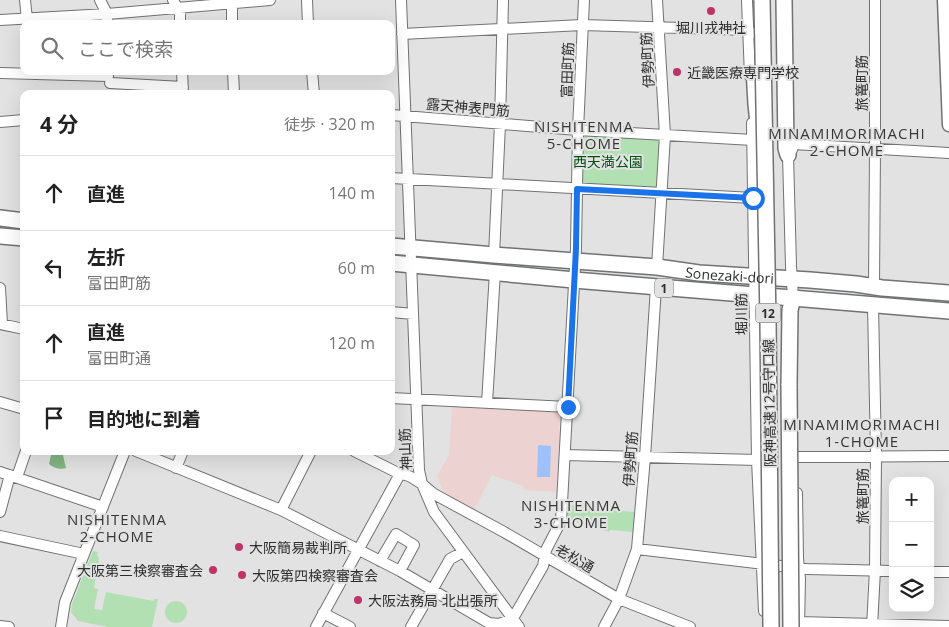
<!DOCTYPE html>
<html lang="ja">
<head>
<meta charset="utf-8">
<style>
  body { margin:0; font-family:"Open Sans","Noto Sans JP",sans-serif; background:#f2f2f2; color:#222 }
  .controls { position:absolute; right:15px; bottom:15px; display:grid; overflow:hidden; border-radius:10px; box-shadow:0 5px 20px #0002 }
  .controls button { width:45px; height:45px; display:grid; place-items:center; padding:0; border:0; border-bottom:1px solid #e0e0e0; background:#fff; color:#222; font:25px sans-serif }
  .stop { position:absolute; width:15px; height:15px; margin:-11px; border:4px solid #1a73e8; border-radius:50%; background:#fff }
  .stop.end { background:#1a73e8; border-color:#fff; box-shadow:0 1px 5px #0008 }
  .list { margin:0; padding:0; list-style:none }
  h2 { display:flex; justify-content:space-between; align-items:center; height:65px; margin:0; padding:0 20px; font-size:21px }
  h2 small { font-size:16px; font-weight:400; color:#767676 }
  .list li { display:grid; grid-template-columns:32px 1fr auto; gap:15px; align-items:center; box-sizing:border-box; height:75px; padding:0 20px; border-top:1px solid #e0e0e0 }
  .list b { display:block; font-size:19px; white-space:nowrap }
  .list p { margin:0; font-size:16px; white-space:nowrap; color:#767676 }
  .list em { font-size:16px; font-style:normal; color:#767676 }
  .icon { flex:none; width:28px; height:28px; fill:none; stroke:currentColor; stroke-width:2; stroke-linecap:round; stroke-linejoin:round }
  .map { position:relative; flex:none; width:949px; height:627px; overflow:hidden }
  .search { position:absolute; background:#fff; box-shadow:0 5px 20px #0002; left:20px; top:20px; width:375px; height:55px; display:flex; align-items:center; gap:12px; box-sizing:border-box; padding:0 18px; border-radius:10px; color:#767676; font-size:19px }
  .panel { position:absolute; background:#fff; box-shadow:0 5px 20px #0002; left:20px; top:90px; width:375px; height:365px; border-radius:10px }
  .map>svg:first-child { display:block }
</style>
</head>
<body>
<div class="map">
<svg width="949" height="627" viewBox="0 0 949 627">
  <rect width="100%" height="100%" fill="#e2e2e3"/>
  <path fill="#ecd2d0" d="M452,405L560,410L557,492L524,490L523,486L492,475L474,510L443,492L437,476L449,455Z"/>
  <path fill="#b2e0b2" d="M587,135L657,140L660,143L658,189L586,185L582,181L584,138Z
    M566,505L600,507L601,509L635,512L633,532L610,530L609,532L566,519Z
    M93,551L98,552L97,555L99,558L98,570H95L94,575L96,576L94,588L98,589L94,609L102,610L106,592L154,601V599H158L152,627H108L78,621L71,612L72,604Z
    M165 612a11 11 0 1 1 22 0a11 11 0 1 1-22 0Z"/>
  <path fill="#82b582" d="M52,451H62L66,468C61,470 53,468 49,464Z"/>
  <path fill="#9fc1fb" d="M538,445L551,446L550,477H537Z"/>
  <g fill="none" stroke-linecap="round" stroke-linejoin="round">
    <g stroke="#717273" stroke-width="12">
      <path id="minor" d="M25,0L27,19
        M100,0L107,14V24
        M173,0L180,14V24
        M307,0L308,24
        M401,0L419,470L422,484L434,512L519,627
        M747,0L750,76
        M232,3V24
        M0,20L107,14L270,0
        M402,34L582,25L749,30L751,34
        M182,71L183,93
        M233,71L234,94
        M312,71L314,94
        M0,73L108,76
        M110,83L183,87
        M391,115L578,130L753,140
        M0,122L24,120
        M752,123L757,460L764,611
        M793,144L949,153
        M792,150L788,155L791,266L793,298L794,304
        M391,178L753,198
        M494,255L500,124L503,0
        M657,267L665,135L657,0
        M874,287L875,148V0
        M0,288L2,324
        M391,312L413,314
        M0,324L24,329
        M391,398L568,407
        M0,402L24,409
        M487,403L495,272
        M136,451L281,510L400,571L489,623L499,624L513,619
        M354,451L400,474L406,475L411,477L422,484L434,494L504,532L619,599L690,627
        M565,455L757,460
        M797,457L949,456
        M176,468L183,451
        M0,472L103,507
        M17,477L26,451
        M797,493L798,558L800,579L799,627
        M281,510L311,451
        M0,512L10,475
        M0,536L84,554
        M637,549L807,569L893,571
        M380,561L396,534L414,545L400,571
        M930,572H949
        M323,613L350,627
        M799,622L949,626
        M0,626L9,627
        M61,627L65,602L125,451
        M316,627L400,474
        M411,627L450,559L463,552
        M508,627L543,566L546,550L561,521L576,248L578,130L584,0
        M604,627L619,599L637,549L645,457L656,287
        M872,627L875,570L876,456L873,305"/>
    </g>
    <g stroke="#717273" stroke-width="15">
      <path id="major" d="M944,0L949,125"/>
    </g>
    <g stroke="#717273" stroke-width="18">
      <g id="highway">
        <path d="M784,0L786,148L788,155"/>
        <path d="M754,69L756,104L759,133"/>
        <path d="M0,218L24,221"/>
        <path d="M0,236L24,238"/>
        <path id="s1" d="M391,246L494,255L657,267L699,273L810,280L856,284L882,288L949,293"/>
        <path d="M391,263L574,280L949,311"/>
        <path d="M789,385L790,310L793,298"/>
      </g>
    </g>
    <use href="#minor" stroke="#fff" stroke-width="10"/>
    <use href="#major" stroke="#fff" stroke-width="12"/>
    <use href="#highway" stroke="#fff" stroke-width="15"/>
    <g stroke="#717273" stroke-width="18" stroke-linecap="butt">
      <path id="highway-bridge" d="M762,0L768,320L771,627
        M789,385L791,627"/>
    </g>
    <use href="#highway-bridge" stroke="#fff" stroke-width="15"/>
  </g>
  <g fill="none" stroke-linecap="round" stroke-linejoin="round">
    <path stroke="#1a73e8" stroke-width="6" d="M568,407L576,248L577,189L753,198"/>
  </g>
  <g fill="#bf3366" stroke="#e2e2e3" stroke-width="2">
    <circle cx="711" cy="11" r="5"/>
    <circle cx="677" cy="72" r="5"/>
    <circle cx="239" cy="547" r="5"/>
    <circle cx="213" cy="570" r="5"/>
    <circle cx="242" cy="575" r="5"/>
    <circle cx="358" cy="600" r="5"/>
  </g>
  <g text-anchor="middle" dominant-baseline="central" stroke-width="4" stroke-linejoin="round" paint-order="stroke">
    <g fill="#e2e2e3" stroke="#646465" stroke-width="1">
      <rect x="655" y="278.5" width="18" height="19" rx="4"/>
      <rect x="755.5" y="303.5" width="25" height="19" rx="4"/>
    </g>
    <g font-size="12" font-weight="bold" fill="#2e2e2f">
      <text x="664" y="288">1</text>
      <text x="768" y="313">12</text>
    </g>
    <g font-size="14" fill="#2e2e2f" stroke="#e2e2e3" text-anchor="start">
      <text x="711" y="27" text-anchor="middle">堀川戎神社</text>
      <text x="687" y="72">近畿医療専門学校</text>
      <text x="249" y="547">大阪簡易裁判所</text>
      <text x="203" y="570" text-anchor="end">大阪第三検察審査会</text>
      <text x="252" y="575">大阪第四検察審査会</text>
      <text x="368" y="600">大阪法務局 北出張所</text>
    </g>
    <g font-size="14" fill="#2e2e2f" stroke="#e2e2e3">
      <text transform="translate(647 60) rotate(-93)">伊勢町筋</text>
      <text transform="translate(567 70) rotate(-88)">富田町筋</text>
      <text transform="translate(861 83) rotate(-90)">旅篭町筋</text>
      <text transform="translate(468 107) rotate(5)">露天神表門筋</text>
      <text stroke="none"><textPath href="#s1" startOffset="340">Sonezaki-dori</textPath></text>
      <text transform="translate(741 314) rotate(-91)">堀川筋</text>
      <text transform="translate(769 403) rotate(-91)">阪神高速12号守口線</text>
      <text transform="translate(405 449) rotate(-93)">神山筋</text>
      <text transform="translate(630 459) rotate(-86)">伊勢町筋</text>
      <text transform="translate(862 496) rotate(-90)">旅篭町筋</text>
      <text transform="translate(575 558) rotate(30)">老松通</text>
    </g>
    <g font-size="14" fill="#00500e" stroke="#e2e2e3">
      <text x="608" y="161">西天満公園</text>
    </g>
    <g font-size="15" letter-spacing="1" fill="#373738" stroke="#e2e2e3">
      <text x="584" y="126">NISHITENMA<tspan x="584" dy="17">5-CHOME</tspan></text>
      <text x="847" y="133">MINAMIMORIMACHI<tspan x="847" dy="17">2-CHOME</tspan></text>
      <text x="862" y="424">MINAMIMORIMACHI<tspan x="862" dy="17">1-CHOME</tspan></text>
      <text x="571" y="505">NISHITENMA<tspan x="571" dy="17">3-CHOME</tspan></text>
      <text x="117" y="519">NISHITENMA<tspan x="117" dy="17">2-CHOME</tspan></text>
    </g>
  </g>
</svg>
<div class="controls">
<button>+</button>
<button>−</button>
<button><svg class="icon" aria-label="layers" viewBox="0 0 24 24"><path d="M12 4l9 5-9 5-9-5zM3 14l9 5 9-5"/></svg></button>
</div>
<div class="stop" style="left:753px;top:198px"></div>
<div class="stop end" style="left:568px;top:407px"></div>
<div class="search"><svg class="icon" aria-label="search" viewBox="0 0 24 24"><circle cx="10" cy="10" r="6"/><path d="M15 15l6 6"/></svg>ここで検索</div>
<section class="panel">
<h2>4 分<small>徒歩 · 320 m</small></h2>
<ul class="list">
<li><svg class="icon" aria-label="ahead" viewBox="0 0 24 24"><path d="M12 20V5M6 11l6-6 6 6"/></svg><div><b>直進</b></div><em>140 m</em></li>
<li><svg class="icon" aria-label="left" viewBox="0 0 24 24"><path d="M17 20v-9H6M10 6l-5 5 5 5"/></svg><div><b>左折</b><p>富田町筋</p></div><em>60 m</em></li>
<li><svg class="icon" aria-label="ahead" viewBox="0 0 24 24"><path d="M12 20V5M6 11l6-6 6 6"/></svg><div><b>直進</b><p>富田町通</p></div><em>120 m</em></li>
<li><svg class="icon" aria-label="arrive" viewBox="0 0 24 24"><path d="M6 21V4h12l-3 4 3 4H6"/></svg><div><b>目的地に到着</b></div></li>
</ul>
</section>
</div>
</body>
</html>
